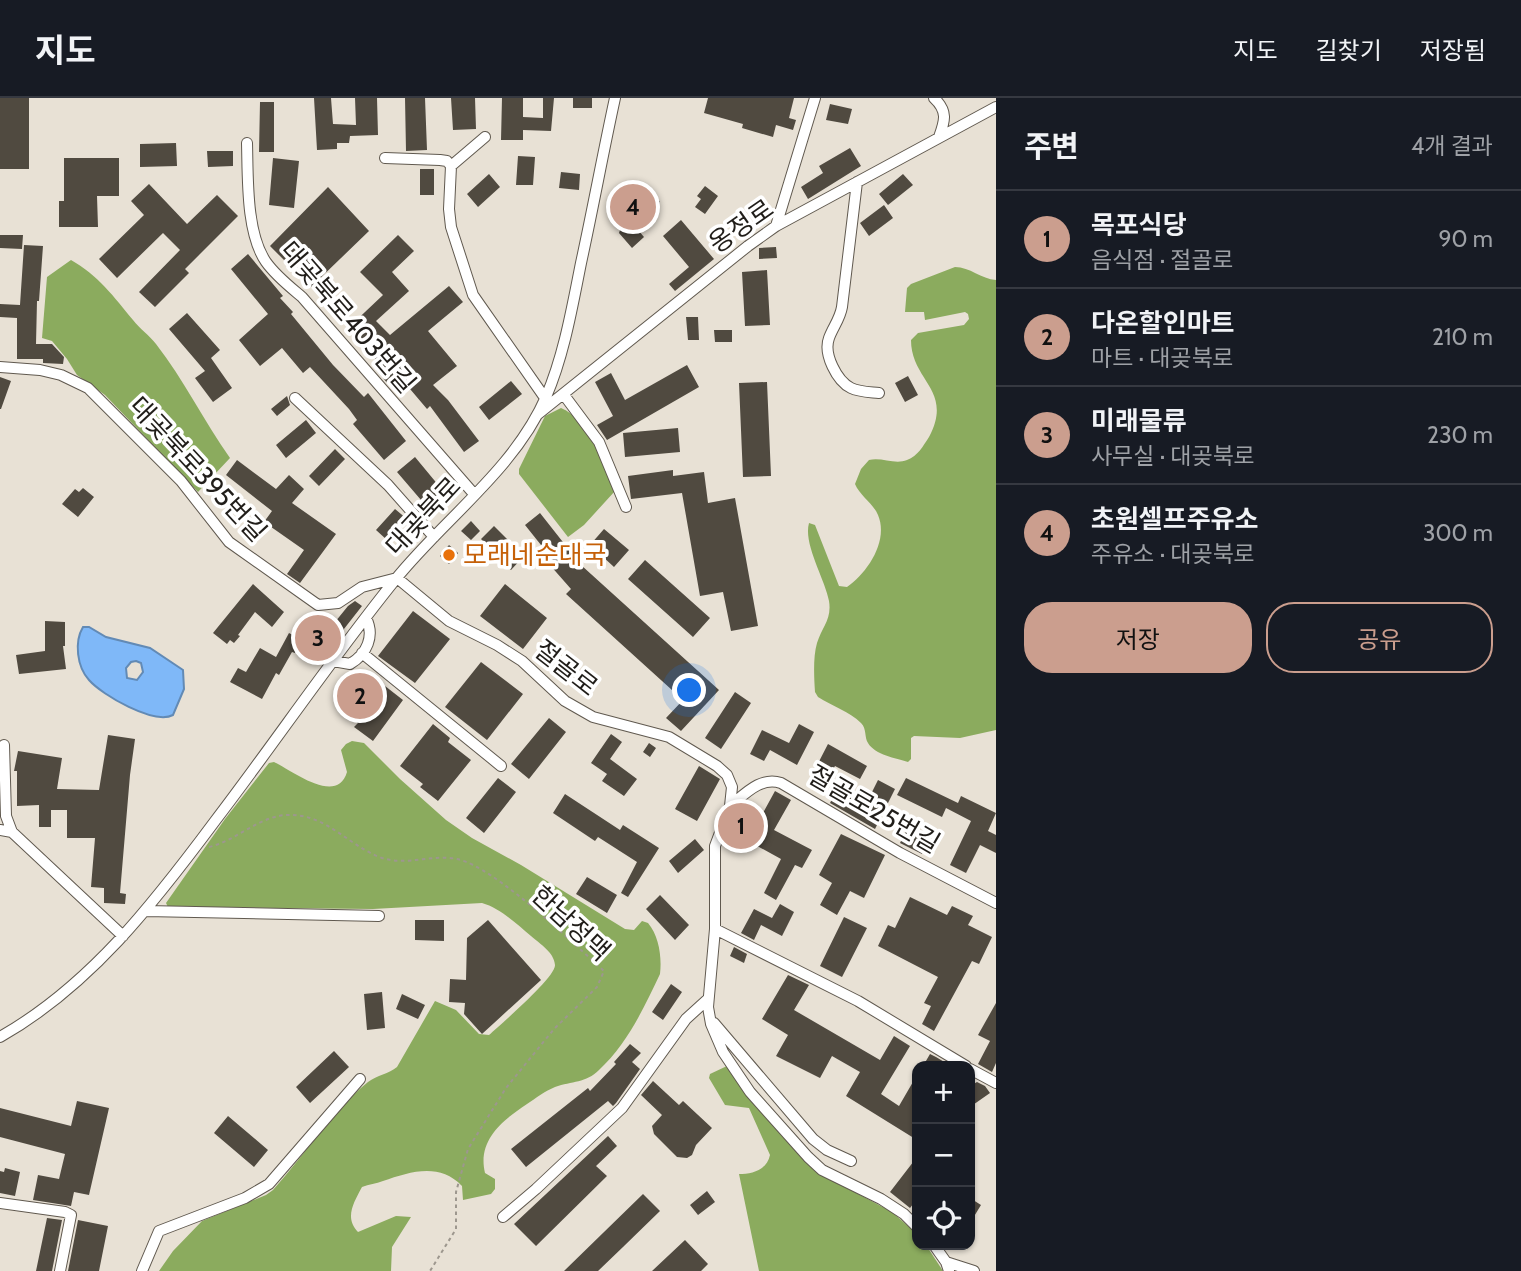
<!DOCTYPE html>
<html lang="ko">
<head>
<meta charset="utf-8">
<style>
  body { margin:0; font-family:Cabin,"Noto Sans KR",sans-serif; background:#242831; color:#f1f3f6 }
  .controls { position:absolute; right:21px; bottom:21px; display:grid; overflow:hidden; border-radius:14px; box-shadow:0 2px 5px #0004 }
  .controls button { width:63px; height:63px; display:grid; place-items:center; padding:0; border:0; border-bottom:2px solid #363941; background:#171b24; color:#f1f3f6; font:35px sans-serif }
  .you { position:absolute; left:690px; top:593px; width:24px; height:24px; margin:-18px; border:5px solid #fff; border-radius:50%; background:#1a73e8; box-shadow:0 0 0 10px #1a73e833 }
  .badge { display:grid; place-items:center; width:46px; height:46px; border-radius:50%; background:#cb9e8e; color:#111; font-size:23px; font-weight:700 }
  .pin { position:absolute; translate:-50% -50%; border:4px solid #fff; box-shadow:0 2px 7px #0006 }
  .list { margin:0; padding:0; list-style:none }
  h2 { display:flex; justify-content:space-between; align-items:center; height:91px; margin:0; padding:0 28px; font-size:30px }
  h2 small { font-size:23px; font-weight:400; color:#9ea1a6 }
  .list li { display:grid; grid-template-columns:46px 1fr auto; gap:21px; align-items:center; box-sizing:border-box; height:98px; padding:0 28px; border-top:2px solid #363941 }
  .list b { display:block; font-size:26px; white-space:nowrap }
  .list p { margin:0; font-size:23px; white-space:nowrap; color:#9ea1a6 }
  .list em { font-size:23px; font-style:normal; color:#9ea1a6 }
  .actions { display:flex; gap:14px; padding:21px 28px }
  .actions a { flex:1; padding:16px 0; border:2px solid #cb9e8e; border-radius:28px; text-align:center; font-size:24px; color:#cb9e8e }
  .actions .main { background:#cb9e8e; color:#111 }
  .icon { flex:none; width:38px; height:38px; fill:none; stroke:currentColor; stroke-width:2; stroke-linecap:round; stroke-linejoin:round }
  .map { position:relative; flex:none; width:996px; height:1173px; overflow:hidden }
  header { display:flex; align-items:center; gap:42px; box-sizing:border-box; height:98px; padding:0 35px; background:#171b24; border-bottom:2px solid #363941 }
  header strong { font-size:33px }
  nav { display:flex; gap:38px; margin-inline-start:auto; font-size:24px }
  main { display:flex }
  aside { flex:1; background:#171b24 }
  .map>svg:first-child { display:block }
</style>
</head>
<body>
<header>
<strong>지도</strong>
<nav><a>지도</a><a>길찾기</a><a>저장됨</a></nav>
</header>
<main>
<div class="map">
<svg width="996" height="1173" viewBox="0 0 996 1173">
  <rect width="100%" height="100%" fill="#e8e1d5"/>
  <path fill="#8bab5e" d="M71,162C98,177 114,199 133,222C140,231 149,237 156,246C184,282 204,323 230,360L198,394L105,297L77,277L67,261L52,243L42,240L47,179Z
    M955,169C970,169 981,181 996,182V632L960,640L914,638L911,640V661L908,664C896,660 875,657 868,645C864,639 867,631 861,625C850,614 832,608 818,599L815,594C814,578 813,559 817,545C822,529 832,521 829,503C825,481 803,446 809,425L815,427L839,488L847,489C867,475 889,443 878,417C873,405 860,398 855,386L861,371L869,362C882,359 895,367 907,362C918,358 923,348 929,339C954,292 911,283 911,242L918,235L964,227L969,221L968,216L965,214L925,222L924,214H905L907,190L911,186Z
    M561,310C589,321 604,367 615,393L584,427L568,439L519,376V371L545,318Z
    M352,643L364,645L400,681L446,722L472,740L521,767L625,831L634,832L642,823L648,825C659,838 662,859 660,876C644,910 627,946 599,972C586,985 572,983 555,989C545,993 536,1000 527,1006C503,1022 477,1042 485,1075L495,1081V1091L491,1096L463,1102L462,1088C439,1064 410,1074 383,1083C376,1086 369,1086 362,1089C354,1104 344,1120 358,1134L396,1118L411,1119L392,1149L391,1173H159L173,1153L202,1123L266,1097L273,1092C305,1057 331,1014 368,984C377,977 389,976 397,969L435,903L456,912L479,936L489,937C501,926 556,879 555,867C554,854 540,846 531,838C517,826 500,810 482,805L373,811L168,809L166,805L225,721L269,665L274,664C293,673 337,708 347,674L341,652L346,646Z
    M727,968L751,1003L819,1075L892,1114L917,1136V1147H926L943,1173H759L739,1076C752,1076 767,1072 770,1057L749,1010L725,1007L709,980L710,976Z"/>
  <path fill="#7fb8f8" stroke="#628ab5" stroke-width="2" fill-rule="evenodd" d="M83,529H89L106,539L150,550L183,572L184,591L173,617C154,627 102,597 89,582C77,569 74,544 83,529ZM136,563L141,565L143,574L137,582L127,580L126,570L131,564Z"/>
  <path fill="#504a40" d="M0,0H29V71H0Z
    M314,0H331L333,26L356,27L355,0H377L378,37L350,38L349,45H337V51L317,52Z
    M405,0H425L427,52L406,53Z
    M451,0H475L476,31L453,32Z
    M502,0H523V19L543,20V0H554L551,33L523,32V42H501Z
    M573,0H592V10H573Z
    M708,0H794L789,20L796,22L793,32L776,27L773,39L742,30L743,26L704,15Z
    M260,4H274V54H259Z
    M830,6L852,11L848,26L826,22Z
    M176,45L177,68L140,69V46Z
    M850,50L861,68L808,101L801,89L823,75L819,68Z
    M207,53H233V68L208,69Z
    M518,58L535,59L533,87H516Z
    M64,60H119V98H97L98,129H59V103H64Z
    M273,60L299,63L294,110L269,107Z
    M420,71H434V97H420Z
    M561,74L580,76L579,92L559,90Z
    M489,76L500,89L478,109L467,96Z
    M903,76L913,87L888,107L879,96Z
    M149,86L187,126L217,97L238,118L185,171L189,175L155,209L139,194L180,152L163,135L117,180L99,161L144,117L131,103Z
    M633,87L645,90L642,99L660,103L655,121L626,113Z
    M705,88L718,98L705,116L695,109L701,101L697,98Z
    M328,89L369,133L311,189L270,148Z
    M884,107L893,120L869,138L860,125Z
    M625,117L644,139L632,150L619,135Z
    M681,122L714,161L675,193L669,186L689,169L663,138Z
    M0,137H23L22,151L0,150Z
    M398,137L414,153L392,174L409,193L376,223L390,237L449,188L463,204L428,233L457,268L433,287L448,302L479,343L464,354L430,308L427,311L399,278L389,287L376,272L382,268L347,231L383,197L360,174Z
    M24,147L43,148L39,203H37L36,246H52L64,259L63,266L43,265V261H17V220L0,219V206L20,207Z
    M776,149L777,160L759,161V150Z
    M248,156L283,198L280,200L293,214L291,216L333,267L364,299L368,295L406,343L384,362L353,326L357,322L349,311L310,269L303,275L282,250L260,268L239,242L268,216L231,171Z
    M767,172L770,227L745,228L742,174Z
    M187,215L220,252L211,260L232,290L213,304L195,280L205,273L169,231Z
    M686,219H698L699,242H688Z
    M714,232H732V244H715Z
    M687,267L699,289L607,342L597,327L613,318L595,284L611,275L625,302Z
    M908,278L918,297L905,304L895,285Z
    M0,279L11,283L1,311H0Z
    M511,283L522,296L489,322L479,309Z
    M767,284L771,378L743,379L739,285Z
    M287,298L290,307L277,318L271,311Z
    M306,322L316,335L286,360L276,347Z
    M678,330L680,354L625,359L623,335Z
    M335,351L345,361L319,388L309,378Z
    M415,359L444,394L427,409L397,374Z
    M237,362L276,391L289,377L304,391L292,405L336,436L300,485L287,476L304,452L264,424L272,413L226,377Z
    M673,372V378L704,374L708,405L735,400L758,528L731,533L723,494L700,498L682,395L631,401L628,378Z
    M83,390L94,399L78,419L62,406L75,391L79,394Z
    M395,411L407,421L387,442L376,432Z
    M540,415L581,467L719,592L681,633L666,620L683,602L566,496L571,491L549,466L553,462L525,427Z
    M471,423L480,433L471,442L461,433Z
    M494,428L524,458L511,472L481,441Z
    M604,431L629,452L614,469L590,447Z
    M449,447L458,455L449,466L440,458Z
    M645,462L710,520L693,539L628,481Z
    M253,486L284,514L272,529L255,514L238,537L240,538L234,545L230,542L227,546L213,535Z
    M505,486L547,520L523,551L480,518Z
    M355,503L362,508L340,536L331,529L348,508Z
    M413,513L450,541L415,585L378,558Z
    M313,516L322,520L311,543L302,539Z
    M45,523L65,524V548H63L66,571L19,576L16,557L45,553Z
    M289,535L302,542L295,555L292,554L279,577L276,575L262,601L230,584L238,570L246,574L260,550L276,559Z
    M481,564L523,596L487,642L445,609Z
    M367,574L403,602L373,643L354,629L358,625L339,611Z
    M735,594L751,605L721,651L705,640Z
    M549,620L566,634L529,681L511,666Z
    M433,626L450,640L448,644L471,662L438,703L420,689L423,686L400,668Z
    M799,626L814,634L797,667L770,652L764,663L750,656L762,632L789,645Z
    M611,636L622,644L610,661L637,681L624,698L602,683L607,676L591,665Z
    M108,637L135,641L130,677L120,795L126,796L125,806L104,805V790L91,789L95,740H67V712H51V729H39V707L17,708V673H14L18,653L62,660L57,691L99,692Z
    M649,645L656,650L650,659L643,654Z
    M828,646L867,668L860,681L835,668L826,685L812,677Z
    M699,668L720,681L697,723L675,711Z
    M498,680L516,694L484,735L466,720Z
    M906,680L958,705L961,698L996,715L988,733L996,737V755L980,747L966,775L950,767L971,723L946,710L942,719L897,697Z
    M878,682L895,691L875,731L830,705L837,691L866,706Z
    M775,693L791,702L774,732L812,752L802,770L795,767L776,802L764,795L781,761L730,733L740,716L757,726Z
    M565,696L620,732L623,727L659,750L628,799L621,795L637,764L598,739L595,743L553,715Z
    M908,729L930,740L922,756L900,745Z
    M841,736L885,757L864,800L850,793L837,817L820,807L832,785L819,777Z
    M695,741L704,752L678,775L669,763Z
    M587,779L617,797L607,815L576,796Z
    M660,797L689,827L675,842L646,811Z
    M910,799L947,817L952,808L973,818L968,827L992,839L979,866L972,863L934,933L922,926L931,908L924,905L938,879L878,848L888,827L895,830Z
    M780,806L794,814L782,838L761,827L754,842L741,835L754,811L772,820Z
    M844,819L867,830L842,879L820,868Z
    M415,822H444V843L415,842Z
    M488,822L541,882L482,936L464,916L465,905L449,904L450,881L466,882L467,840Z
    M734,849L747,856L744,865L730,858Z
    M788,877L809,887L794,912L880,962L894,938L910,948L881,996L899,1008L917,977V1042L846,998L860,974L832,958L820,980L776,958L788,937L762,921Z
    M671,886L682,894L663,922L652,914Z
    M382,894L385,930L367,932L364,896Z
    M402,896L425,907L418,921L396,911Z
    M996,905V965L992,974L978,966L990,943L978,937Z
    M630,946L641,955L632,964L640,971L616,1005L613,1008L608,1003L526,1069L511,1051L588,990L590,993L616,966L614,964Z
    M334,953L349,969L310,1005L296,989Z
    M930,956L936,959L951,968H923Z
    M653,983L679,1007L683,1003L712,1030L696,1047L692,1057L687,1060L677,1059L654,1036L652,1028L662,1017L641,997Z
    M977,984L985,988L990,995L970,1009V988Z
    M77,1003L109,1010L89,1097L74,1094L71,1108L33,1102L38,1077L59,1081L65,1056L0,1039V1010L71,1028Z
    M228,1018L268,1052L254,1069L214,1035Z
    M608,1038L617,1048L596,1068L607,1078L536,1148L514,1126Z
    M917,1059V1101L910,1110L890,1094Z
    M5,1070L20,1074L15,1098L0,1095V1073L4,1074Z
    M707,1093L715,1104L698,1117L690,1107Z
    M643,1096L660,1113L623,1149L598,1173H564Z
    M970,1100L981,1107L970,1125Z
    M47,1120L62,1122L52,1173H36Z
    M78,1122L108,1128L99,1173H68Z
    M685,1142L708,1166L701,1173H652Z"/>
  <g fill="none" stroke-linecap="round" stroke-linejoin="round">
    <g stroke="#60594f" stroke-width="12">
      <path id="minor" d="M934,0C948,13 945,23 939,39
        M247,45C248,80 246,135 266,164C276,178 289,188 302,199L474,396
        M385,60L440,62L447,63L451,68L449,111L451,129L473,197L545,300
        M451,68L485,39
        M857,84L842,209C840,221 833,229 829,240C823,256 837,283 851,290C859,294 870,294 879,295
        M776,128L815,0
        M0,269L40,272L61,277L88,290L181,383L229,444L318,507L338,505L362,489L397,480L449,523L497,547L522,563L565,603L593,619L669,639L717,668L727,677L732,689L730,708L715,748V831L708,909L711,926L723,954L750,994L808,1059L822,1072L881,1101L904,1116L917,1129
        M564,297L599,344L626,409
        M295,300L388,387L434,439
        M538,316L748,148L776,128L996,9
        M362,555L501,668
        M333,563L350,566C367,556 375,538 366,520
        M4,647L6,718L12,734
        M730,708C745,696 761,678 781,685L900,755L996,805
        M0,732L12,734L123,838
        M146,813L379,818
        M715,831L858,903L966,968
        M714,925L813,1041L827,1052L851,1063
        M0,939C90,888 154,805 215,723C276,643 332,560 395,482C444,421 514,372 546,299C564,257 572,210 581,165C593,110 603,55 615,0
        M970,971L996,985
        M0,1105L65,1114L71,1117L60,1173
        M503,1119L536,1091L622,1010L686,921L708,901
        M934,1147L946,1164L949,1173
        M946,1164L974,1173
        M142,1173L159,1133L245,1100L269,1086L360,981"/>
    </g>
    <path stroke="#9d978e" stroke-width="2" stroke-dasharray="3.5 3.5" stroke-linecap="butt" d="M209,749C236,743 259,718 287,717C326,715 348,748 382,760C407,768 432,756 457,761C495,769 573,845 604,873L597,889L554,931L506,990L468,1051L456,1094V1131L430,1173"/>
    <use href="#minor" stroke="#fff" stroke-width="10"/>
  </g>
  <circle fill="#e8710a" stroke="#fff" stroke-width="2.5" cx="449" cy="457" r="7"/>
  <g text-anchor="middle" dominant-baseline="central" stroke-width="7" stroke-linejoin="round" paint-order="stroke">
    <g font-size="26" fill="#201d19" stroke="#fff">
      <text transform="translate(741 128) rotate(-35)">옹정로</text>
      <text transform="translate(348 219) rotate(49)">대곶북로403번길</text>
      <text transform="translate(198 371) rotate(47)">대곶북로395번길</text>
      <text transform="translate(423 418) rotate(-47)">대곶북로</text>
      <text transform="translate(566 570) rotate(38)">절골로</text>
      <text transform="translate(874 711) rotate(30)">절골로25번길</text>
      <text transform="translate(571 825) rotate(43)">한남정맥</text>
    </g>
    <g font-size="26" fill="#c56008" stroke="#fff" text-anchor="start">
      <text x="463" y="457">모래네순대국</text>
    </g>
  </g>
</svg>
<div class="controls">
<button>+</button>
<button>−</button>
<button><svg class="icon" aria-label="locate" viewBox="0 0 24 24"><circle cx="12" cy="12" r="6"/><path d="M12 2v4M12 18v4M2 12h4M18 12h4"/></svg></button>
</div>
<div class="you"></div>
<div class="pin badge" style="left:741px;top:728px">1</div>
<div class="pin badge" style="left:360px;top:598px">2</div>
<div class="pin badge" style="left:318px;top:540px">3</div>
<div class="pin badge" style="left:633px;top:109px">4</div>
</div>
<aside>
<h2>주변<small>4개 결과</small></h2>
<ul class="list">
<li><span class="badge">1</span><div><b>목포식당</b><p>음식점 · 절골로</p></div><em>90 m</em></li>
<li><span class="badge">2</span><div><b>다온할인마트</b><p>마트 · 대곶북로</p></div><em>210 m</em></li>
<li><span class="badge">3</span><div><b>미래물류</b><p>사무실 · 대곶북로</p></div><em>230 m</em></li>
<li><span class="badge">4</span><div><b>초원셀프주유소</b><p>주유소 · 대곶북로</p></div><em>300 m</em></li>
</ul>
<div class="actions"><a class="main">저장</a><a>공유</a></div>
</aside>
</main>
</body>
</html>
